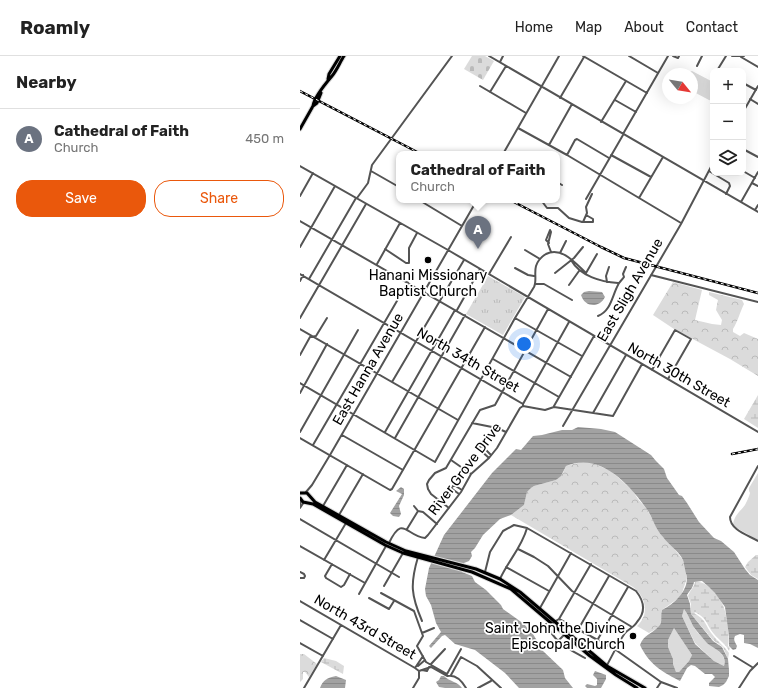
<!DOCTYPE html>
<html lang="en">
<head>
<meta charset="utf-8">
<style>
  body { margin:0; font-family:Rubik,sans-serif; background:#f6f6f6; color:#222 }
  .controls { position:absolute; right:12px; top:12px; display:grid; overflow:hidden; border-radius:8px; box-shadow:0 4px 16px #0002 }
  .controls button { width:36px; height:36px; display:grid; place-items:center; padding:0; border:0; border-bottom:1px solid #e0e0e0; background:#fff; color:#222; font:20px sans-serif }
  .compass { position:absolute; left:362px; top:12px; width:36px; height:36px; border-radius:50%; background:#fff; box-shadow:0 4px 16px #0002; rotate:120deg }
  .you { position:absolute; left:224px; top:288px; width:14px; height:14px; margin:-10px; border:3px solid #fff; border-radius:50%; background:#1a73e8; box-shadow:0 0 0 6px #1a73e833 }
  .badge { display:grid; place-items:center; width:26px; height:26px; border-radius:50%; background:#ea580c; color:#fff; font-size:13px; font-weight:700 }
  .pin { position:absolute; translate:-50% -33px; filter:drop-shadow(0 1px 2px #0008) }
  .pin::after { content:''; position:absolute; top:21px; width:14px; height:12px; background:inherit; clip-path:polygon(0 0,100% 0,50% 100%) }
  .popup { position:absolute; left:96px; top:95px; width:164px; height:52px; box-sizing:border-box; display:grid; place-content:center; border-radius:8px; background:#fff; filter:drop-shadow(0 1px 3px #0005); font-size:13px; white-space:nowrap; color:#767676 }
  .popup b { font-size:15px; color:#222 }
  .popup::after { content:''; position:absolute; left:50%; top:100%; margin-left:-8px; border:8px solid transparent; border-top-color:#fff }
  .list { margin:0; padding:0; list-style:none }
  h2 { display:flex; justify-content:space-between; align-items:center; height:52px; margin:0; padding:0 16px; font-size:17px }
  h2 small { font-size:13px; font-weight:400; color:#767676 }
  .list li { display:grid; grid-template-columns:26px 1fr auto; gap:12px; align-items:center; box-sizing:border-box; height:60px; padding:0 16px; border-top:1px solid #e0e0e0 }
  .list b { display:block; font-size:15px; white-space:nowrap }
  .list p { margin:0; font-size:13px; white-space:nowrap; color:#767676 }
  .list em { font-size:13px; font-style:normal; color:#767676 }
  .actions { display:flex; gap:8px; padding:12px 16px }
  .actions a { flex:1; padding:9px 0; border:1px solid #ea580c; border-radius:16px; text-align:center; font-size:14px; color:#ea580c }
  .actions .main { background:#ea580c; color:#fff }
  .icon { flex:none; width:22px; height:22px; fill:none; stroke:currentColor; stroke-width:2; stroke-linecap:round; stroke-linejoin:round }
  .map { position:relative; flex:none; width:458px; height:632px; overflow:hidden }
  header { display:flex; align-items:center; gap:24px; box-sizing:border-box; height:56px; padding:0 20px; background:#fff; border-bottom:1px solid #e0e0e0 }
  header strong { font-size:19px }
  nav { display:flex; gap:22px; margin-inline-start:auto; font-size:14px }
  main { display:flex }
  aside { flex:1; background:#fff }
  .map>svg:first-child { display:block }
</style>
</head>
<body>
<header>
<strong>Roamly</strong>
<nav><a>Home</a><a>Map</a><a>About</a><a>Contact</a></nav>
</header>
<main>
<aside>
<h2>Nearby<small></small></h2>
<ul class="list">
<li><span class="badge" style="background:#6b7280">A</span><div><b>Cathedral of Faith</b><p>Church</p></div><em>450 m</em></li>
</ul>
<div class="actions"><a class="main">Save</a><a>Share</a></div>
</aside>
<div class="map">
<svg width="458" height="632" viewBox="0 0 458 632">
  <defs>
    <pattern id="forest-crowns" width="20" height="18" patternUnits="userSpaceOnUse"><rect width="20" height="18" fill="#dbdbdb"/><path d="M2 6a3 3 0 1 1 6 0M12 15a3 3 0 1 1 6 0" fill="none" stroke="#bababa"/></pattern>
    <pattern id="wetland-marsh" width="20" height="14" patternUnits="userSpaceOnUse"><rect width="20" height="14" fill="#dbdbdb"/><path d="M1 5h8M5 5V1M11 12h8M15 12V8" fill="none" stroke="#bababa"/></pattern>
    <pattern id="cemetery-stones" width="16" height="16" patternUnits="userSpaceOnUse"><rect width="16" height="16" fill="#dbdbdb"/><path d="M2 7V4a2 2 0 0 1 4 0v3zM10 15v-3a2 2 0 0 1 4 0v3z" fill="#bababa"/></pattern>
    <pattern id="park-tufts" width="24" height="20" patternUnits="userSpaceOnUse"><rect width="24" height="20" fill="#dbdbdb"/><path d="M3 7l-1-3M5 7V3M7 7l1-3M15 17l-1-3M17 17v-4M19 17l1-3" fill="none" stroke="#bababa"/></pattern>
    <pattern id="water-rules" width="6" height="5" patternUnits="userSpaceOnUse"><rect width="6" height="5" fill="#a2a2a2"/><path d="M0 2.5h6" fill="none" stroke="#8a8a8a"/></pattern>
  </defs>
  <rect width="100%" height="100%" fill="#fff"/>
  <path fill="#dbdbdb" d="M392,15L413,26V45L409,44L392,35V18H386Z
    M458,417V484L435,471L433,468C435,458 440,456 445,449C447,445 449,441 450,437L449,435V432Z
    M384,553C388,558 390,564 393,570C396,575 400,580 405,584C412,592 428,597 424,610L414,605L395,587L382,560Z
    M374,572L392,599L389,605L379,616H376L373,608V603L368,591V584Z"/>
  <path fill="url(#forest-crowns)" d="M373,226L402,234L395,264L412,268L421,269L422,264L416,254L418,244L409,239V236L442,244L444,248C440,256 438,265 433,273V276L440,280L444,277L458,283V320L430,303L374,273L353,259Z
    M281,406H290L311,415L332,434L338,443L346,452L363,481L369,486L383,504L387,522L382,537L380,541L362,554C360,558 362,561 361,565C361,571 354,574 349,577L337,570C350,558 346,541 333,531L211,459L224,449L227,436L231,432L234,430L256,424L263,417L266,410Z
    M0,598H4L17,608L9,621L5,616H3V623L0,626Z"/>
  <path fill="url(#wetland-marsh)" d="M458,339V372L444,363Z
    M456,499H458V523L451,519L445,511L448,506Z
    M395,526C407,524 421,542 424,552C427,560 430,582 428,590L430,592L429,595C426,588 419,584 414,578C405,567 409,564 395,556L394,557C407,565 404,567 412,578C417,585 424,590 429,597L428,603L423,591L413,584L391,558V548L388,540C390,534 394,532 395,526Z
    M24,602L36,605L44,610L43,618L21,606Z"/>
  <path fill="url(#cemetery-stones)" d="M172,0H185L194,5L183,24L164,13Z"/>
  <path fill="url(#park-tufts)" d="M188,220L225,241L203,279L166,258Z"/>
  <path fill="url(#water-rules)" fill-rule="evenodd" d="M289,235L302,236L305,241C300,252 285,252 281,239L284,236Z
    M278,371L301,373L315,376L351,399L356,405L364,413L367,422L379,439L382,440L387,447L399,466L414,482L421,485L434,496L445,513L450,519L458,524V592L450,588L444,587V579L440,578L435,580C433,584 435,586 437,590L436,593L433,594L429,590V580L425,551L415,537L409,531L402,525L394,526C393,532 390,534 387,539L390,548L391,558L413,585L422,591L428,603L429,614V620L426,626L423,629L419,631L409,630V627L415,621L412,618H405L395,610L391,609L387,612L380,625L378,624C361,615 349,608 340,589C343,579 352,578 359,570C363,566 360,560 362,554C374,548 387,536 387,522C387,519 385,516 385,513C384,510 384,507 383,504C379,495 369,489 363,481C355,473 353,461 346,452C328,427 300,396 266,410L261,420L256,424L234,430L231,432L227,436L224,449L211,459L200,463L183,479L175,492L171,496L172,500L169,505L164,507L162,516L172,520L175,526L186,534L201,549L203,553L224,568L233,578L243,595L263,614L265,622L273,632H219L205,617L175,594L155,588L145,579L142,580L131,592L129,590L141,576L136,567L131,549L126,540L125,533L129,512L144,479L192,417L216,393L221,394L233,380L242,379L262,374H272ZM384,553C388,558 390,564 393,570C397,576 402,581 407,587C414,593 428,597 424,610L414,605L395,588L382,560ZM374,572L392,599L389,605L379,616H376L373,608V603L368,591V584Z
    M101,431L104,433V439L99,450L101,458L99,461L93,460L90,457L102,438L96,435Z
    M295,615L306,619V623L301,632H287L285,630L287,628L295,630L297,629V623L293,619Z
    M36,620L46,624L45,632H20C23,624 27,622 36,620Z
    M141,620H144C150,626 157,625 162,632H145L139,631L136,626L139,624Z"/>
  <g fill="none" stroke-linecap="round" stroke-linejoin="round">
    <g stroke="#dbdbdb" stroke-width="5">
      <path id="major" d="M28,23L29,18L40,0
        M13,50C14,41 26,27 32,20C37,14 40,6 44,0
        M0,73L13,50L17,47L21,37
        M0,437H7L15,446L86,486L106,495L176,513L200,523L220,536L307,610L345,632
        M0,442L3,446L13,448L85,489L103,497L172,516L211,533L290,600L316,619L337,632"/>
    </g>
    <path stroke="#545454" stroke-width="2" d="M189,0L458,156
      M283,0L347,37
      M329,0L358,17
      M373,0L378,2L379,0
      M432,0H444
      M441,1L458,11
      M200,6L203,0
      M397,10L402,0
      M422,15L418,13L426,0
      M443,27L456,34
      M180,30L226,57
      M190,36L206,10
      M260,42L284,1
      M450,43L458,48
      M315,44L336,56
      M443,56L458,30
      M301,66L326,25
      M218,72L267,99L381,167
      M323,78L368,0
      M249,89L272,48
      M443,93L458,101
      M203,98L259,0
      M267,99L275,84L277,83L309,102
      M311,99L351,121
      M0,110L148,194L458,376
      M71,115L99,131
      M409,115L429,127L430,130L426,138
      M443,115L455,122
      M257,126L262,129
      M452,127L458,130
      M0,140L13,117
      M57,142L68,127L72,109L152,0
      M339,142L363,101
      M286,143L323,79
      M119,144L162,170
      M241,144L247,152H258L269,162L282,166H293V163L286,159
      M441,146L458,116
      M455,154L458,149
      M0,165L271,321
      M283,166L287,157L286,151L292,138
      M249,187L246,184L250,174L251,176L248,188L251,196
      M0,191L35,130
      M85,193L106,207H109V192L117,177
      M225,194L240,203
      M260,197L266,185
      M271,204C280,220 301,226 318,227
      M77,208L100,167
      M215,212L228,219L234,220
      M255,217L274,202L283,191
      M286,217L297,198
      M0,218L223,348
      M189,218L211,181
      M351,219L458,246
      M9,223L56,142
      M0,225L3,219
      M307,226L306,220L309,211
      M236,228H244L272,244
      M269,229L279,215
      M157,254L180,213
      M298,260C311,255 312,240 318,229C319,226 322,224 324,221L323,218L326,211
      M0,262L66,148
      M215,262L282,300
      M0,273L158,364
      M0,299L10,281L16,280L27,262
      M193,303L259,341
      M352,314L375,274L391,283L368,323
      M92,326L164,204
      M0,327L135,406L215,262L234,231C237,225 234,217 236,210C238,204 241,201 246,198C262,190 276,208 286,217
      M0,337L27,288
      M223,350L245,354L254,351L313,360L342,308
      M254,350L294,280
      M293,357L326,299
      M172,367L197,372L206,376
      M263,370L381,168L413,107
      M0,376L58,274
      M85,376L155,254
      M42,379L103,414
      M0,382L90,434L92,433L185,271
      M95,382L165,259
      M13,389L108,226
      M189,402L179,393L180,391L182,390L191,399
      M151,404L171,418
      M458,410L430,461C430,474 448,479 458,485
      M6,436L12,429L30,399L177,144
      M159,438L151,432L154,429L162,434
      M0,449L1,444
      M23,450L47,409
      M114,450L118,455
      M0,452L4,446
      M149,452L131,438L128,433L127,428L129,424L135,417L146,412L180,354L195,349L248,253
      M39,459L63,418
      M0,463L99,521
      M107,473L118,455L123,456L137,468
      M89,487C103,458 106,480 125,482L128,479L161,436L171,418L189,402L197,392L220,352L223,350V348L269,266
      M0,490L65,527
      M218,493L234,501L248,510L272,535L332,571
      M118,501C110,528 111,539 122,565
      M24,504L46,467
      M32,508L25,520L26,522L41,531L44,529L50,518
      M206,511L249,535
      M0,516L4,518L5,520L4,522H0
      M185,516L190,496L203,475L214,469L227,472L336,535C344,545 346,556 337,566C334,571 329,573 325,577C318,587 312,600 306,611
      M200,523C208,505 222,491 227,472
      M84,530L103,497
      M81,537L114,555L123,580L117,590L126,606L147,618L161,593
      M59,538L86,490
      M69,542L89,553L94,545
      M0,545L115,612L119,615
      M240,552L271,497
      M259,563L316,594L361,626L377,632
      M0,564L33,583
      M254,566L259,563L291,508
      M246,568C256,588 267,592 285,602
      M279,572L309,520
      M122,577L134,572
      M298,583L328,531
      M258,585L265,578
      M0,587L23,600
      M434,600L452,611
      M131,608L145,593
      M118,610L125,604
      M115,612L123,600
      M122,614L127,615L129,611
      M119,615L131,611L147,620C156,618 162,625 166,632
      M151,619L161,601L177,610L201,632
      M4,632L41,569
      M113,632L119,622V615
      M178,632L191,625
      M357,632L361,626
      M439,632L450,615L458,607"/>
    <use href="#major" stroke="#000" stroke-width="3"/>
    <g stroke="#000" stroke-width="2.5">
      <path id="rail" d="M0,35L121,98
        M210,144L301,191L324,202L458,237
        M432,398L458,393"/>
    </g>
    <use href="#rail" stroke="#fff" stroke-width="1" stroke-dasharray="3" stroke-linecap="butt"/>
  </g>
  <g fill="#000" stroke="#fff" stroke-width="1.5">
    <circle cx="128" cy="204" r="4"/>
    <circle cx="333" cy="580" r="4"/>
  </g>
  <g text-anchor="middle" dominant-baseline="central" stroke-width="3.5" stroke-linejoin="round" paint-order="stroke">
    <g font-size="14" fill="#000" stroke="#fff">
      <text x="128" y="219">Hanani Missionary<tspan x="128" dy="16">Baptist Church</tspan></text>
      <text x="325" y="572" text-anchor="end">Saint John the Divine<tspan x="325" dy="16">Episcopal Church</tspan></text>
    </g>
    <g font-size="14" fill="#000" stroke="#fff">
      <text transform="translate(330 234) rotate(-60)">East Sligh Avenue</text>
      <text transform="translate(168 304) rotate(30)">North 34th Street</text>
      <text transform="translate(68 313) rotate(-60)">East Hanna Avenue</text>
      <text transform="translate(379 319) rotate(30)">North 30th Street</text>
      <text transform="translate(165 413) rotate(-53)">River Grove Drive</text>
      <text transform="translate(65 571) rotate(30)">North 43rd Street</text>
    </g>
  </g>
</svg>
<div class="controls">
<button>+</button>
<button>−</button>
<button><svg class="icon" aria-label="layers" viewBox="0 0 24 24"><path d="M12 4l9 5-9 5-9-5zM3 14l9 5 9-5"/></svg></button>
</div>
<svg class="compass" viewBox="-18 -18 36 36"><path d="M0-13l5 13h-10z" fill="#e53935"/><path d="M0 13l5-13h-10z" fill="#767676"/></svg>
<div class="you"></div>
<div class="pin badge" style="left:178px;top:193px;background:#6b7280">A</div>
<div class="popup"><b>Cathedral of Faith</b>Church</div>
</div>
</main>
</body>
</html>
